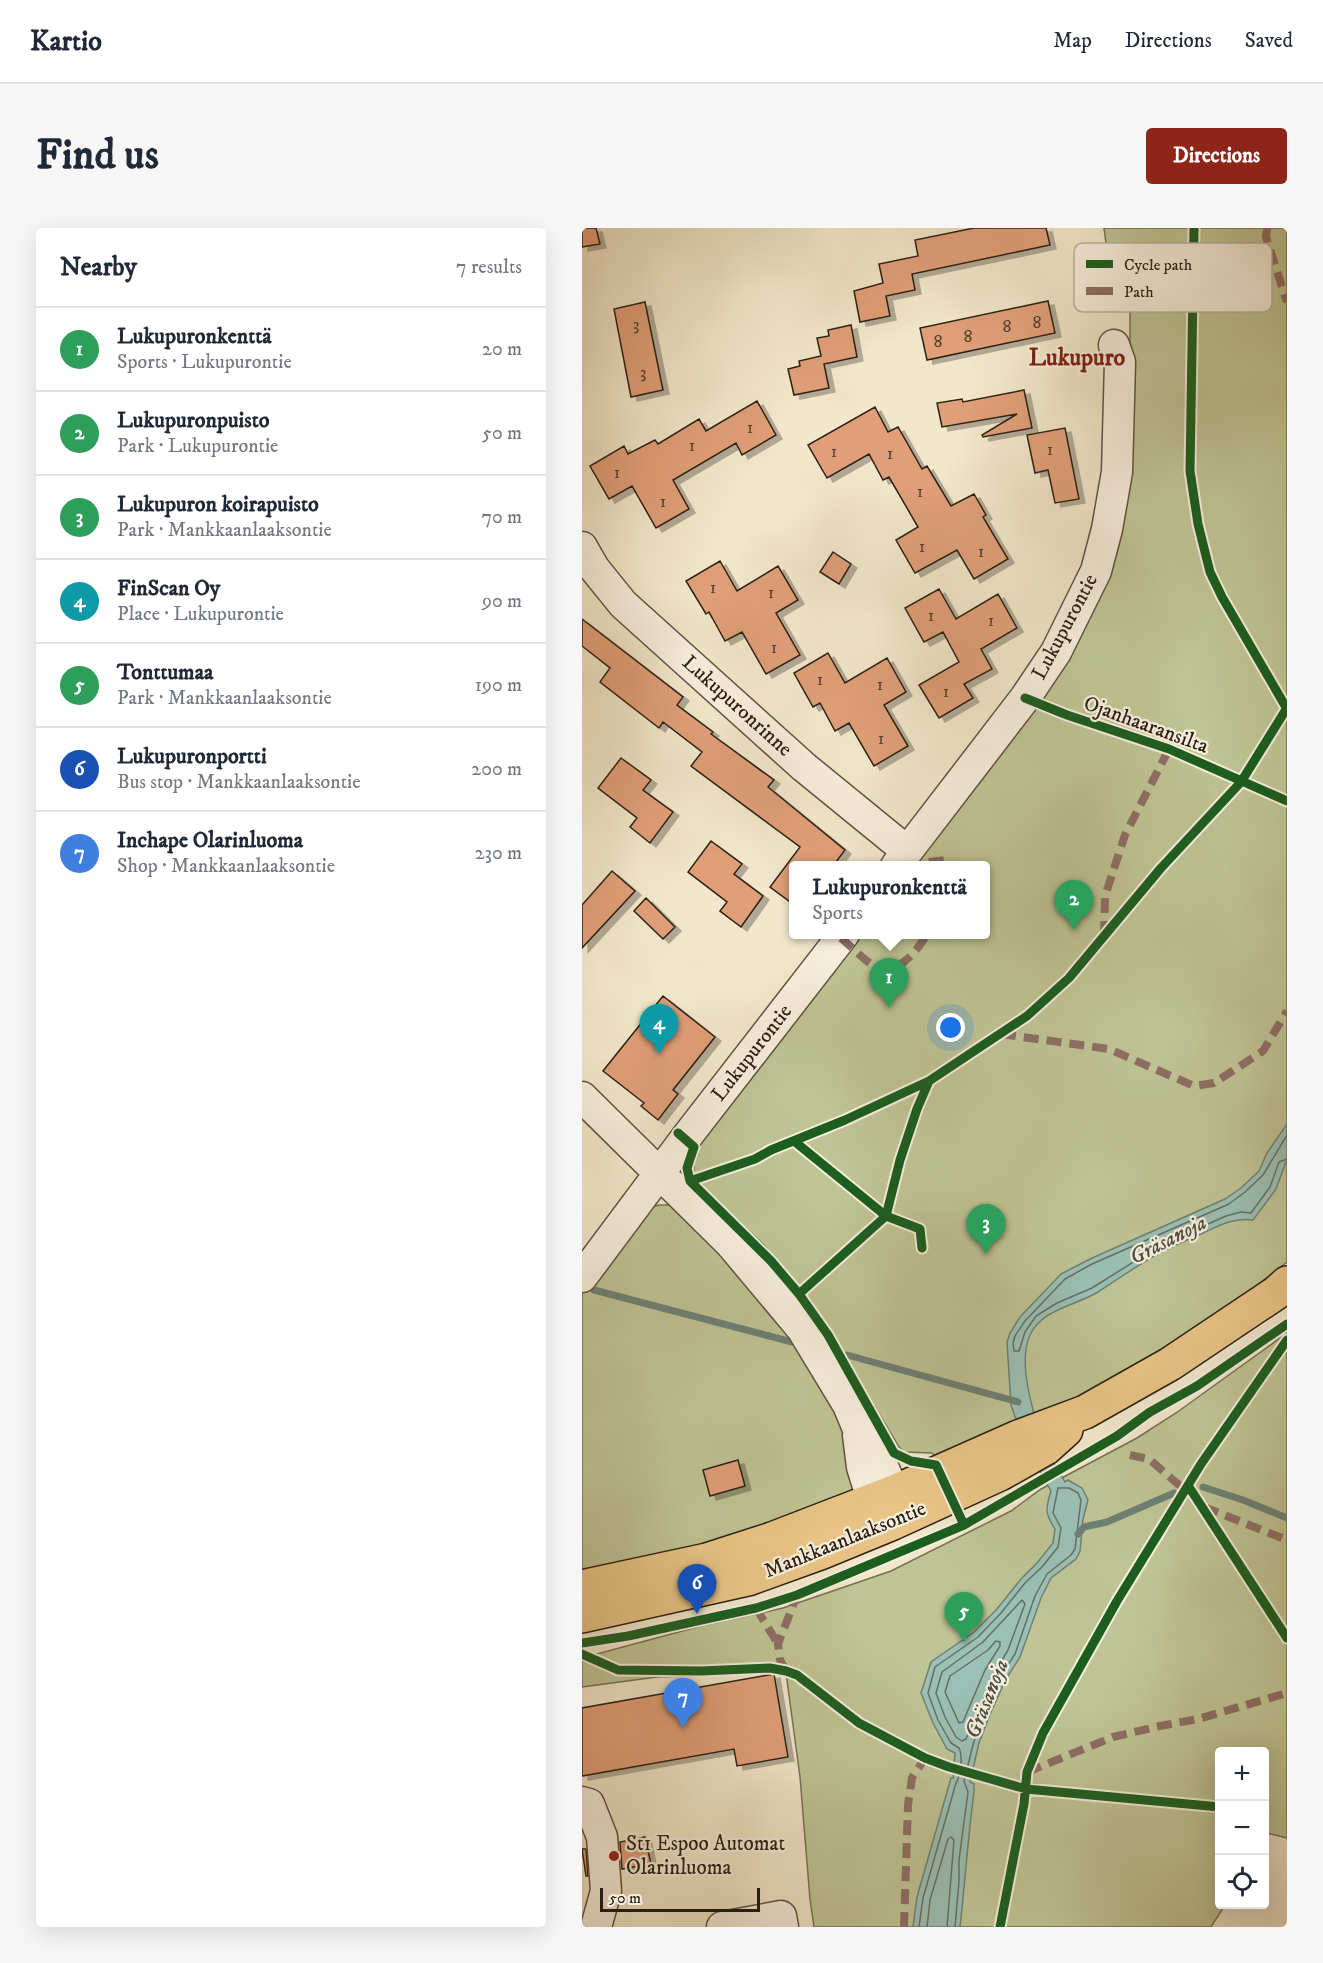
<!DOCTYPE html>
<html lang="en">
<head>
<meta charset="utf-8">
<style>
  body { margin:0; font-family:"IM FELL DW Pica",serif; background:#f6f6f7; color:#1f2937 }
  .controls { position:absolute; right:18px; bottom:18px; display:grid; overflow:hidden; border-radius:6px; box-shadow:0 6px 24px #0002 }
  .controls button { width:54px; height:54px; display:grid; place-items:center; padding:0; border:0; border-bottom:2px solid #e0e1e3; background:#fff; color:#1f2937; font:30px sans-serif }
  .scale { position:absolute; left:18px; bottom:15px; width:160px; box-sizing:border-box; padding-left:6px; border:3px solid #2b2013; border-top:0; font-size:16px; line-height:21px; white-space:nowrap; color:#2b2013; -webkit-text-stroke:4px #f7efdd; paint-order:stroke }
  .you { position:absolute; left:369px; top:800px; width:21px; height:21px; margin:-15px; border:4px solid #fff; border-radius:50%; background:#1a73e8; box-shadow:0 0 0 9px #1a73e833 }
  .badge { display:grid; place-items:center; width:39px; height:39px; border-radius:50%; background:#8f2418; color:#fff; font-size:20px; font-weight:700 }
  .pin { position:absolute; translate:-50% -50px; filter:drop-shadow(0 2px 3px #0008) }
  .pin::after { content:''; position:absolute; top:32px; width:21px; height:18px; background:inherit; clip-path:polygon(0 0,100% 0,50% 100%) }
  .popup { position:absolute; left:207px; top:633px; width:201px; height:78px; box-sizing:border-box; display:grid; place-content:center; border-radius:6px; background:#fff; filter:drop-shadow(0 2px 4px #0005); font-size:20px; white-space:nowrap; color:#747a83 }
  .popup b { font-size:22px; color:#1f2937 }
  .popup::after { content:''; position:absolute; left:50%; top:100%; margin-left:-12px; border:12px solid transparent; border-top-color:#fff }
  .list { margin:0; padding:0; list-style:none }
  h2 { display:flex; justify-content:space-between; align-items:center; height:78px; margin:0; padding:0 24px; font-size:26px }
  h2 small { font-size:20px; font-weight:400; color:#747a83 }
  .list li { display:grid; grid-template-columns:39px 1fr auto; gap:18px; align-items:center; box-sizing:border-box; height:84px; padding:0 24px; border-top:2px solid #e0e1e3 }
  .list b { display:block; font-size:22px; white-space:nowrap }
  .list p { margin:0; font-size:20px; white-space:nowrap; color:#747a83 }
  .list em { font-size:20px; font-style:normal; color:#747a83 }
  .icon { flex:none; width:33px; height:33px; fill:none; stroke:currentColor; stroke-width:2; stroke-linecap:round; stroke-linejoin:round }
  .map { position:relative; flex:none; width:705px; height:1699px; overflow:hidden; border-radius:6px }
  header { display:flex; align-items:center; gap:36px; box-sizing:border-box; height:84px; padding:0 30px; background:#fff; border-bottom:2px solid #e0e1e3 }
  header strong { font-size:28px }
  nav { display:flex; gap:33px; margin-inline-start:auto; font-size:21px }
  .intro { display:flex; align-items:center; justify-content:space-between; box-sizing:border-box; height:144px; padding:0 36px }
  h1 { margin:0; font-size:42px }
  .button { padding:15px 27px; border-radius:6px; background:#8f2418; color:#fff; font-size:21px; font-weight:700 }
  main { display:flex; gap:36px; padding:0 36px }
  aside { flex:1; background:#fff; border-radius:6px; box-shadow:0 6px 24px #0002 }
  .map>svg:first-child { display:block }
</style>
</head>
<body>
<header>
<strong>Kartio</strong>
<nav><a>Map</a><a>Directions</a><a>Saved</a></nav>
</header>
<div class="intro"><h1>Find us</h1><a class="button">Directions</a></div>
<main>
<aside>
<h2>Nearby<small>7 results</small></h2>
<ul class="list">
<li><span class="badge" style="background:#2e9e5b">1</span><div><b>Lukupuronkenttä</b><p>Sports · Lukupurontie</p></div><em>20 m</em></li>
<li><span class="badge" style="background:#2e9e5b">2</span><div><b>Lukupuronpuisto</b><p>Park · Lukupurontie</p></div><em>50 m</em></li>
<li><span class="badge" style="background:#2e9e5b">3</span><div><b>Lukupuron koirapuisto</b><p>Park · Mankkaanlaaksontie</p></div><em>70 m</em></li>
<li><span class="badge" style="background:#0f9aa8">4</span><div><b>FinScan Oy</b><p>Place · Lukupurontie</p></div><em>90 m</em></li>
<li><span class="badge" style="background:#2e9e5b">5</span><div><b>Tonttumaa</b><p>Park · Mankkaanlaaksontie</p></div><em>190 m</em></li>
<li><span class="badge" style="background:#1a4fb4">6</span><div><b>Lukupuronportti</b><p>Bus stop · Mankkaanlaaksontie</p></div><em>200 m</em></li>
<li><span class="badge" style="background:#3f7fe0">7</span><div><b>Inchape Olarinluoma</b><p>Shop · Mankkaanlaaksontie</p></div><em>230 m</em></li>
</ul>
</aside>
<div class="map">
<svg width="705" height="1699" viewBox="0 0 705 1699">
  <defs>
    <filter id="shadow"><feDropShadow dx="6" dy="4" stdDeviation="0" flood-color="#0004"/></filter>
  </defs>
  <rect width="100%" height="100%" fill="#f2e7cb"/>
  <filter id="stains"><feTurbulence type="fractalNoise" baseFrequency=".00333" numOctaves="4"/><feColorMatrix values="0 0 0 0 .2 0 0 0 0 .09 0 0 0 0 .02 0 0 0 .5 -.17"/></filter>
  <radialGradient id="worn" r=".72"><stop offset=".6" stop-color="#630" stop-opacity="0"/><stop offset="1" stop-color="#630" stop-opacity=".3"/></radialGradient>
  <path fill="#bfc494" stroke="#757254" stroke-width="1.5" d="M522,0H705V1034C663,1067 620,1099 575,1128C508,1171 434,1203 362,1236L350,1225L322,1224L317,1219L229,1073L181,1016L120,960L112,947V937L116,926L115,916L276,707L403,706V638L329,637L483,428L548,153V68L537,49L524,15Z
    M77,977H92L173,1055L263,1198L272,1261L233,1288L0,1349V1062L64,981Z
    M705,1105V1610L685,1605L683,1609L682,1524H638V1676L643,1677L629,1699H232L228,1671L218,1549L204,1445L75,1449L0,1459V1430L119,1398L201,1380L309,1343L429,1283L459,1261L555,1210L594,1185Z"/>
  <path fill="#9bc0b6" stroke="#6e8075" stroke-width="1.5" d="M705,896V931L694,961L671,992C652,989 636,998 619,1006C605,1012 591,1018 577,1025C556,1037 536,1051 516,1064C493,1078 460,1081 448,1107C437,1131 447,1169 454,1192L436,1197L429,1177L425,1114L428,1105L438,1089L479,1046L508,1031L643,971L659,960L677,943L685,925Z
    M468,1228L483,1254L486,1252L500,1260L506,1272L501,1291L498,1323L494,1331L469,1350L459,1370L438,1429L424,1451L409,1484L397,1515L388,1554L392,1556V1564C386,1609 383,1654 378,1699H331L335,1669L369,1550H371L373,1525L365,1521L351,1495L339,1465L349,1434L392,1404L415,1381L439,1351L455,1335L471,1315L473,1301C463,1285 463,1282 469,1263L456,1240Z"/>
  <g fill="none" stroke-linecap="round" stroke-linejoin="round">
    <path stroke="#637064" stroke-width="1.5" d="M705,907L681,947L663,964L647,976L510,1036L483,1051L443,1093L433,1108L431,1115L432,1123H437L443,1104L454,1088L475,1075L510,1060L577,1018L644,988L659,984L669,985L688,959L697,934L705,931
      M440,1372L443,1376L426,1422L412,1446L384,1511L380,1513L374,1509L363,1489L354,1465L360,1444L401,1414Z
      M414,1413L418,1414V1418L403,1442L381,1494L377,1495L363,1464L368,1448L406,1422Z
      M337,1699L341,1670L374,1555C379,1547 381,1528 377,1520L369,1515L356,1492L346,1465L353,1439L396,1409L419,1385L443,1355L460,1339L476,1319L479,1300L471,1285L476,1260H487L496,1265L499,1272L493,1321L489,1327L465,1346L453,1368L433,1426L418,1449L392,1513L382,1553L386,1564L377,1632V1653L373,1699
      M345,1699L348,1672L366,1611L369,1609L372,1612L365,1699"/>
    <path stroke="#6e8075" stroke-width="7" d="M12,1062L210,1114
      M265,1127L436,1174
      M621,1259L661,1272L705,1290
      M496,1306L502,1299L525,1294L592,1265"/>
  </g>
  <path fill="#e09f78" stroke="#2b2013" stroke-width="1.5" filter="url(#shadow)" d="M0,0H14L18,16L0,19Z
    M392,0H464L468,17L330,46L333,62L304,68L308,88L278,94L272,63L301,55L297,36L336,28L333,12Z
    M466,73L473,105L345,132L338,100Z
    M63,74L81,162L49,169L32,81Z
    M269,97L275,129L242,136L247,160L212,167L206,141L218,138L217,133L239,128L235,110L247,108L246,102Z
    M442,162L450,200L401,209L400,207L435,186L360,199L355,175L380,171L381,174Z
    M175,173L194,207L160,227L154,215L91,252L107,281L74,300L50,258L27,271L8,238L42,218L46,226L73,212L76,216L117,191L124,203Z
    M293,179L306,204L316,199L340,241L345,238L369,278L392,266L404,287L401,289L426,331L392,351L375,322L333,345L314,312L336,299L307,249L301,252L287,226L245,250L226,217Z
    M483,200L497,271L473,275L466,242L453,245L445,207Z
    M251,324L269,336L257,356L238,344Z
    M138,333L155,363L196,338L216,372L194,385L218,427L184,446L160,404L143,413L127,384L124,386L104,353Z
    M357,361L374,391L416,366L435,400L399,421L410,441L382,456L391,470L357,490L337,457L377,434L361,404L342,414L323,380Z
    M0,391L101,469L95,477L131,504L129,506L192,552L186,559L263,622L251,638H211V676L188,659L218,619L109,538L120,524L81,494L77,500L18,454L28,440L0,418Z
    M246,425L263,455L305,430L324,464L302,477L326,518L292,538L267,495L253,503L238,475L231,479L212,445Z
    M39,530L69,552L61,562L91,584L68,615L48,599L55,590L16,560Z
    M129,613L160,636L152,646L181,668L159,699L138,683L145,674L106,644Z
    M30,643L53,663L0,720V677Z
    M64,670L93,699L81,711L52,683Z
    M81,768L133,809L91,862L96,866L76,892L59,878L62,875L21,843Z
    M156,1232L163,1258L128,1268L121,1242Z
    M192,1446L206,1529L155,1538L152,1521L0,1548V1480Z
    M63,1609L69,1636L40,1641L38,1614Z
    M0,1621H4L6,1648H4Z"/>
  <g fill="none" stroke-linecap="round" stroke-linejoin="round">
    <g stroke="#5d5241" stroke-width="33">
      <path id="minor" d="M0,319L12,340L41,376L222,539L325,623
        M314,638L443,470L474,424L514,343L525,301L535,244L538,134L532,117
        M0,869L148,1015L220,1101L266,1177L276,1201L299,1234L312,1264L311,1287
        M0,1049L103,911L262,706
        M276,1207L280,1239L290,1271L306,1290
        M0,1574L7,1576L20,1609L24,1663L14,1699
        M140,1699L199,1688L201,1699"/>
    </g>
    <g stroke="#2b2013" stroke-width="36">
      <path id="major" d="M0,1359L125,1332L190,1311L312,1264L436,1209L503,1184L588,1136L694,1065L705,1055
        M0,1388L166,1351L238,1325L311,1295L418,1246L464,1220L484,1202"/>
    </g>
    <use href="#minor" stroke="#f7efdd" stroke-width="30"/>
    <use href="#major" stroke="#e9c486" stroke-width="33"/>
    <path stroke="#8d6e63" stroke-width="8" stroke-dasharray="15 8" stroke-linecap="butt" d="M685,0L684,9L705,74
      M611,66L658,41L684,9
      M347,634L363,632L371,638
      M522,708L523,668L543,607L587,521
      M259,710C268,717 286,737 297,740C317,746 336,722 345,706
      M419,806L527,821L612,858L632,855L681,823L705,783
      M548,1227L567,1231L597,1257L607,1259
      M622,1279L705,1312
      M174,1380L196,1416
      M204,1443L198,1432L196,1416L215,1367
      M445,1544L531,1509L578,1498L616,1491L705,1465
      M322,1699L326,1577L330,1550L343,1530"/>
    <g stroke="#f7efdd" stroke-width="13">
      <path id="cycleway" d="M612,0L608,243L616,296L628,344L640,369L705,481
        M443,470L485,487L587,521L705,573
        M96,905L112,919L105,940L108,953L189,1033L217,1066L246,1107L312,1225L329,1233L354,1237L382,1297
        M212,913L304,988L338,1001L340,1020
        M108,953L173,931L189,922L263,892L347,853L445,788L487,750L579,640L659,554L705,480
        M217,1066L304,988L318,932L335,881L347,853
        M607,1259L705,1410
        M0,1415L46,1408L174,1380L215,1367L382,1297L535,1208L568,1184L615,1158L705,1096
        M0,1426L36,1442L119,1443L188,1440L204,1443L215,1447L277,1495L343,1530L367,1539L444,1561L638,1579
        M418,1699L442,1576L445,1544L461,1505L535,1373L619,1236L705,1112"/>
    </g>
    <use href="#cycleway" stroke="#1b5e20" stroke-width="9"/>
  </g>
  <circle fill="#8f2418" stroke="#f7efdd" stroke-width="2" cx="32" cy="1628" r="6"/>
  <g text-anchor="middle" dominant-baseline="central" stroke-width="4.5" stroke-linejoin="round" paint-order="stroke">
    <g font-size="18" fill="#58402c">
      <text x="455" y="95">8</text>
      <text x="54" y="97">3</text>
      <text x="425" y="99">8</text>
      <text x="386" y="109">8</text>
      <text x="356" y="114">8</text>
      <text x="61" y="145">3</text>
      <text x="168" y="200">1</text>
      <text x="110" y="218">1</text>
      <text x="468" y="222">1</text>
      <text x="252" y="224">1</text>
      <text x="308" y="226">1</text>
      <text x="35" y="245">1</text>
      <text x="338" y="264">1</text>
      <text x="81" y="274">1</text>
      <text x="340" y="319">1</text>
      <text x="399" y="324">1</text>
      <text x="131" y="360">1</text>
      <text x="189" y="365">1</text>
      <text x="349" y="388">1</text>
      <text x="409" y="393">1</text>
      <text x="192" y="420">1</text>
      <text x="238" y="452">1</text>
      <text x="298" y="457">1</text>
      <text x="364" y="464">1</text>
      <text x="299" y="511">1</text>
    </g>
    <g font-size="21" fill="#2b2013" stroke="#f7efdd">
      <text transform="translate(483 399) rotate(-62)">Lukupurontie</text>
      <text transform="translate(155 478) rotate(42)">Lukupuronrinne</text>
      <text transform="translate(564 497) rotate(20)">Ojanhaaransilta</text>
      <text transform="translate(170 825) rotate(-52)">Lukupurontie</text>
      <text transform="translate(263 1312) rotate(-22)">Mankkaanlaaksontie</text>
    </g>
    <g font-size="21" fill="#2b2013" stroke="#f7efdd" text-anchor="start">
      <text x="44" y="1616">St1 Espoo Automat<tspan x="44" dy="24">Olarinluoma</tspan></text>
    </g>
    <g font-size="22" font-style="italic" fill="#4d5044" stroke="#f7efdd">
      <text transform="translate(586 1012) rotate(-27)">Gräsanoja</text>
      <text transform="translate(405 1471) rotate(-68)">Gräsanoja</text>
    </g>
    <g font-size="24" font-weight="bold" fill="#7a1f14" stroke="#f7efdd">
      <text x="495" y="130">Lukupuro</text>
    </g>
  </g>
  <rect x="492" y="15" width="198" height="69" rx="9" fill="#f7efdd" stroke="#bab1a0" stroke-width="1.5"/>
  <rect x="504" y="32" width="27" height="8" fill="#1b5e20"/>
  <rect x="504" y="59" width="27" height="8" fill="#8d6e63"/>
  <g font-size="16" fill="#2b2013">
    <text x="542" y="42">Cycle path</text>
    <text x="542" y="69">Path</text>
  </g>
  <rect width="100%" height="100%" filter="url(#stains)"/>
  <rect width="100%" height="100%" fill="url(#worn)"/>
</svg>
<div class="controls">
<button>+</button>
<button>−</button>
<button><svg class="icon" aria-label="locate" viewBox="0 0 24 24"><circle cx="12" cy="12" r="6"/><path d="M12 2v4M12 18v4M2 12h4M18 12h4"/></svg></button>
</div>
<div class="scale">50 m</div>
<div class="you"></div>
<div class="pin badge" style="left:307px;top:780px;background:#2e9e5b">1</div>
<div class="popup"><b>Lukupuronkenttä</b>Sports</div>
<div class="pin badge" style="left:492px;top:702px;background:#2e9e5b">2</div>
<div class="pin badge" style="left:404px;top:1026px;background:#2e9e5b">3</div>
<div class="pin badge" style="left:77px;top:826px;background:#0f9aa8">4</div>
<div class="pin badge" style="left:382px;top:1414px;background:#2e9e5b">5</div>
<div class="pin badge" style="left:115px;top:1386px;background:#1a4fb4">6</div>
<div class="pin badge" style="left:101px;top:1500px;background:#3f7fe0">7</div>
</div>
</main>
</body>
</html>
